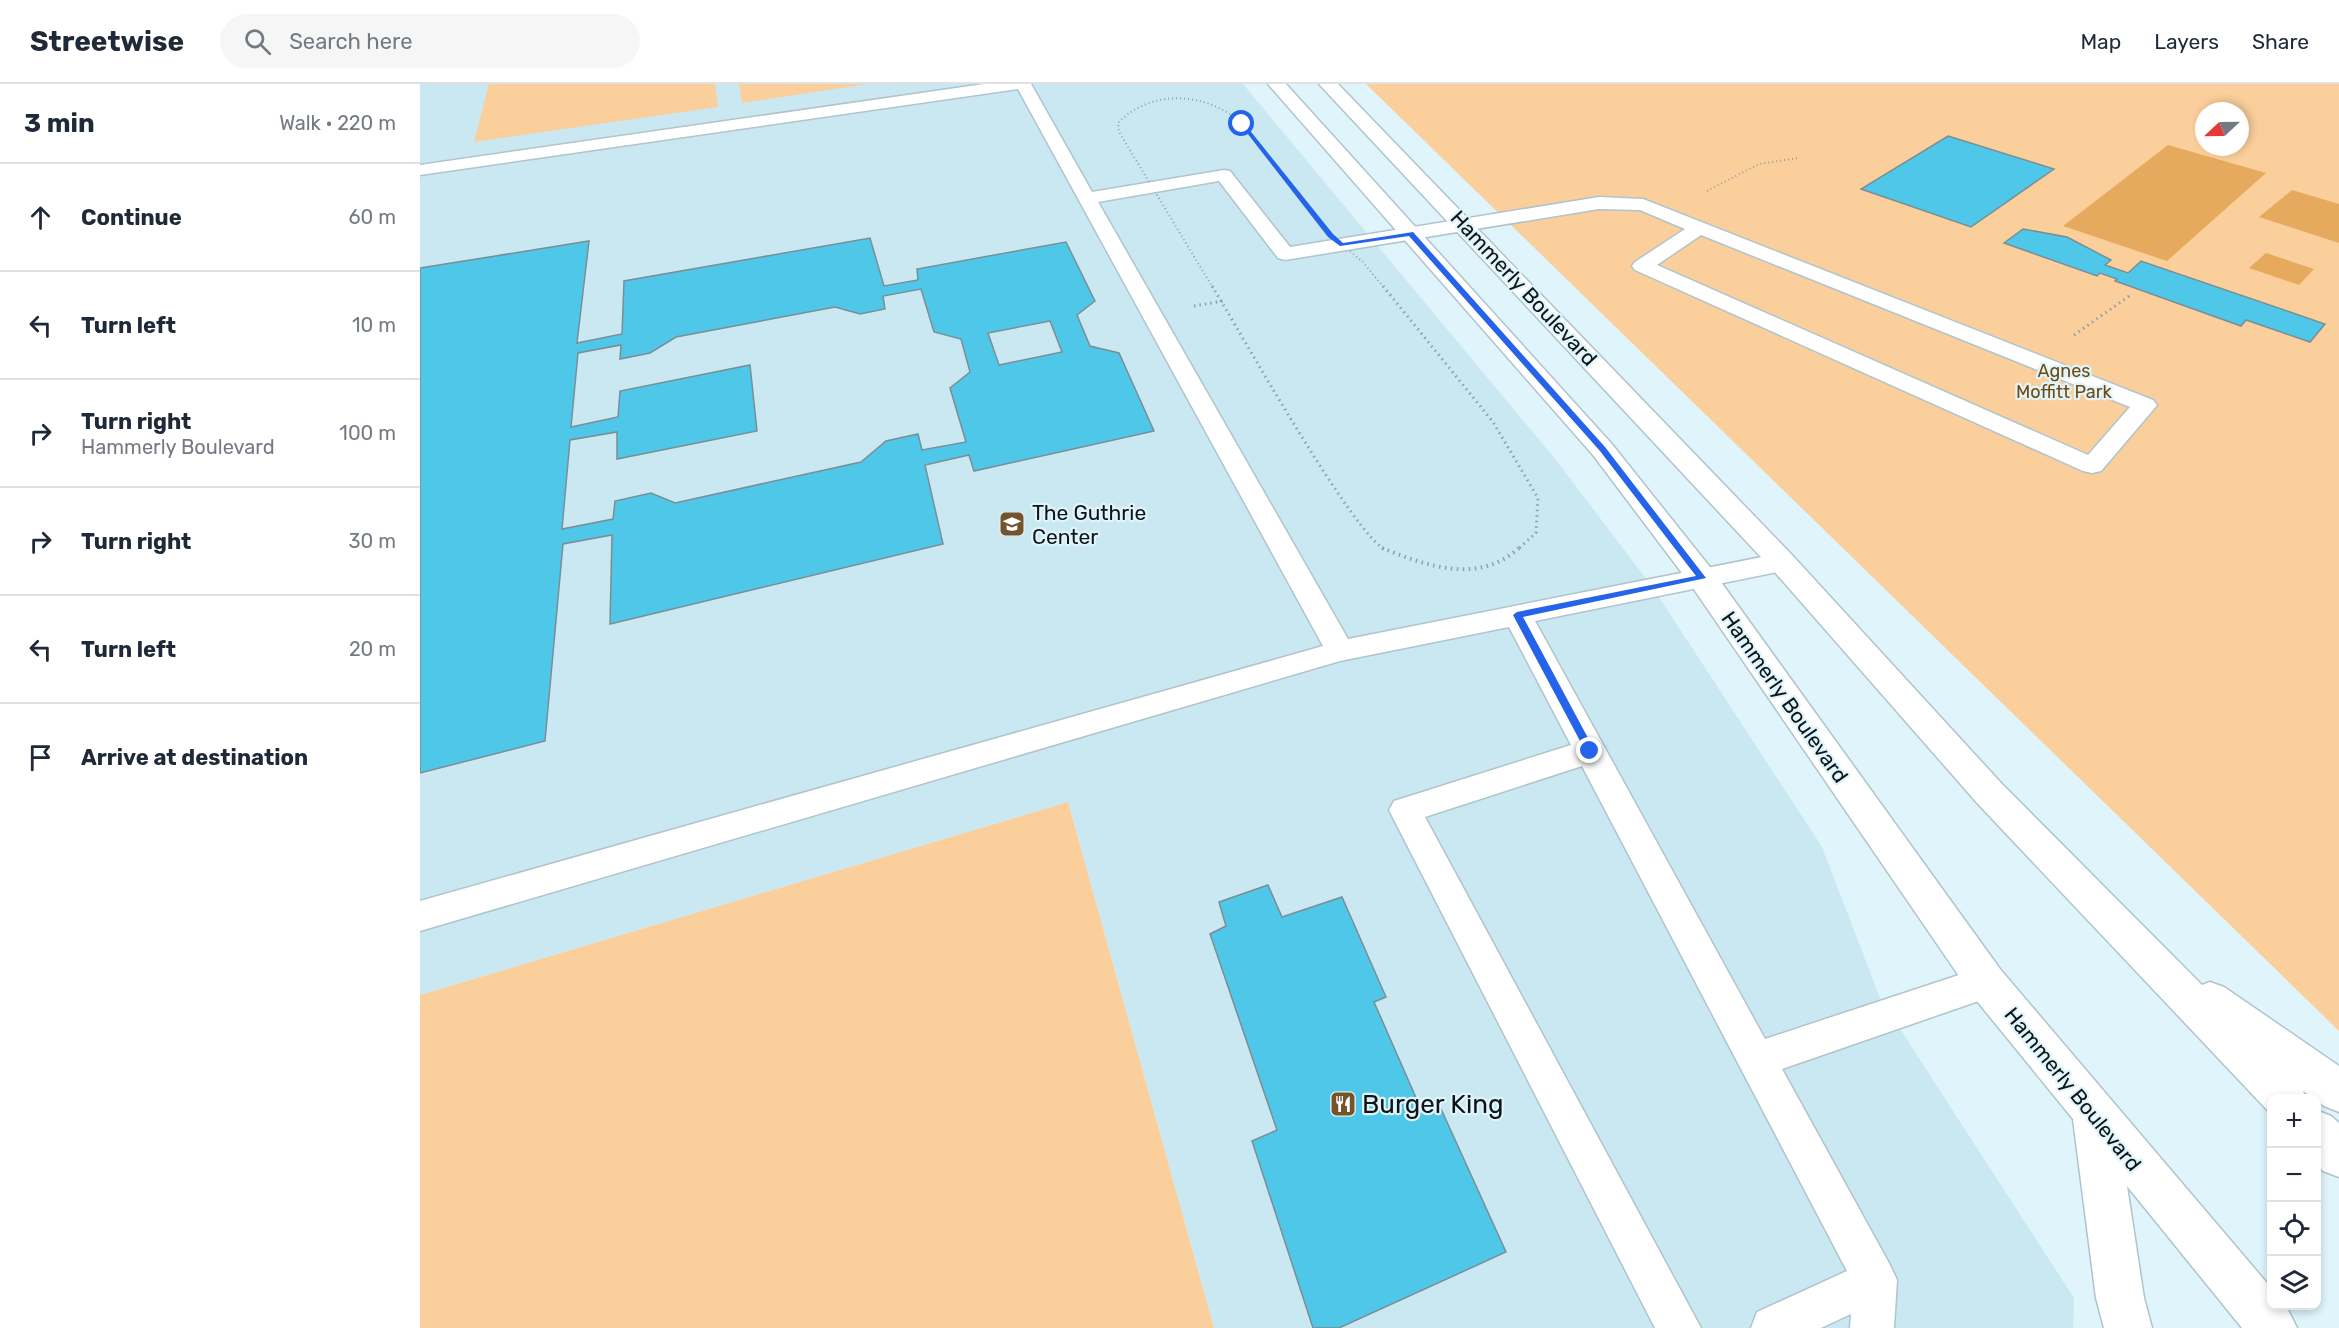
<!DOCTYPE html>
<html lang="en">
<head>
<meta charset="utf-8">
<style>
  body { margin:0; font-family:Rubik,sans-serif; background:#f6f6f7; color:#1f2937 }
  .controls { position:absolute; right:18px; bottom:18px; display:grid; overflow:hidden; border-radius:12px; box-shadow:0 3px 9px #0003 }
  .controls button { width:54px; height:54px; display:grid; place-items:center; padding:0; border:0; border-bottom:2px solid #e0e1e3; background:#fff; color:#1f2937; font:30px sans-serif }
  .compass { position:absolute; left:1775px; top:18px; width:54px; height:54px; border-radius:50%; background:#fff; box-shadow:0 3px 9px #0003; rotate:248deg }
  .stop { position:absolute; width:18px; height:18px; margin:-14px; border:4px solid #2563eb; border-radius:50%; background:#fff }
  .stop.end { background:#2563eb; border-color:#fff; box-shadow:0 2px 6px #0008 }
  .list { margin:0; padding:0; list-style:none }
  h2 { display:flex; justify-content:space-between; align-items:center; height:78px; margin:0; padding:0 24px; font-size:26px }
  h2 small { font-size:20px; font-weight:400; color:#747a83 }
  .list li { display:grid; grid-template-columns:39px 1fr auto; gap:18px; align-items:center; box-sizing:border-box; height:108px; padding:0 24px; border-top:2px solid #e0e1e3 }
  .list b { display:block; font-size:22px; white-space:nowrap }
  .list p { margin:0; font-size:20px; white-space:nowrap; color:#747a83 }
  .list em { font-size:20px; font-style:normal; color:#747a83 }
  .icon { flex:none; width:33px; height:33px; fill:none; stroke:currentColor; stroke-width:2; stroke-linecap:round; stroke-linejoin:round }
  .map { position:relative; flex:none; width:1919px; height:1244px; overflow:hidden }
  header { display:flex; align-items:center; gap:36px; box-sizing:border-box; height:84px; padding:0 30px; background:#fff; border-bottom:2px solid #e0e1e3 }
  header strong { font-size:28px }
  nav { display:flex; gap:33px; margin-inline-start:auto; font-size:21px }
  .search { width:420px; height:54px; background:#f6f6f7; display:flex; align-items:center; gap:15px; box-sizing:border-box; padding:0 21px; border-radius:33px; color:#747a83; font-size:22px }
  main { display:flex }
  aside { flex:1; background:#fff }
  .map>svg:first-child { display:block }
</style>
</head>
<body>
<header>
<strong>Streetwise</strong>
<div class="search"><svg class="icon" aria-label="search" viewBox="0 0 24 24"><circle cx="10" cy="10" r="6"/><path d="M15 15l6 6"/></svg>Search here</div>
<nav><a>Map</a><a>Layers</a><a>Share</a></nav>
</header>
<main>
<aside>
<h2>3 min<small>Walk · 220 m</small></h2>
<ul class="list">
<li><svg class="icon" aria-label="ahead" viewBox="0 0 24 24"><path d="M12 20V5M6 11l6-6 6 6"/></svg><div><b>Continue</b></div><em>60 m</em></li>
<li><svg class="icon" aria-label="left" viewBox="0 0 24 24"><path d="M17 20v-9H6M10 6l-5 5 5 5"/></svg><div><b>Turn left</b></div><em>10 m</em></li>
<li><svg class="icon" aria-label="right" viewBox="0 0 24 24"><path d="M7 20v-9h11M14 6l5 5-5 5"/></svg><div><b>Turn right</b><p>Hammerly Boulevard</p></div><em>100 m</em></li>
<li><svg class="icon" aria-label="right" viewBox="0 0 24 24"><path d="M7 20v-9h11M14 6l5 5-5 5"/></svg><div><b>Turn right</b></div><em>30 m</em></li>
<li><svg class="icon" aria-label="left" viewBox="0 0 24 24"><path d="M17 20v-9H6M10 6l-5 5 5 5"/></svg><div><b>Turn left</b></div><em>20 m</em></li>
<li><svg class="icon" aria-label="arrive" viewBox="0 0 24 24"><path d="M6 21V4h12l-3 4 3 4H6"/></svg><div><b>Arrive at destination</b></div></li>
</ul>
</aside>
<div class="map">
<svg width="1919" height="1244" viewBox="0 0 1919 1244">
  <rect width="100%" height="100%" fill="#dff4fb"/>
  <path fill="#cae8f2" d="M0,0H823L1136,376L1233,504L1402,763L1460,914L1654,1214L1653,1244H794L648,718L0,911Z"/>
  <path fill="#fbcf9b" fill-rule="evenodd" d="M69,0H295L298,23L54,58Z
    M319,0H447L322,19Z
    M946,0H1919V947ZM1784,27H1820V63H1784Z
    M648,718L794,1244H0V911Z"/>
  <path fill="#e5aa5e" d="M1748,61L1846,89L1747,177L1643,142Z
    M1872,106L1919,120V159L1839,133Z
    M1846,169L1894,185L1879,201L1829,184Z"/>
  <path fill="#4ec7e9" stroke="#7b8e95" stroke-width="1.5" fill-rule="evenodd" d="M1528,52L1634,85L1551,143L1441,105Z
    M1603,145L1647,153L1691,176L1685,181L1708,189L1721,177L1905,240L1890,258L1826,236L1821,242L1695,197L1697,195L1680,189L1677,192L1584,159Z
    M450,154L464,202L498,196L497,185L646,158L675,217L657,231L670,262L699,269L734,347L554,387L549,371L505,381L523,460L190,540L192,451L143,460L125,657L0,689V184L169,157L157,259L202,250L204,197ZM501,205L514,248L541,255L550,288L530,304L546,358L502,366L498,350L466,357L441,378L255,419L231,409L195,417L193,435L142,445L150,356L197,348V375L337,347L330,281L200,307L198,333L151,343L158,269L201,261L200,275L230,269L256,253L415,223L440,230L465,225L463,212ZM630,237L642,268L579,281L568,249Z
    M848,801L862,833L922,813L966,913L954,918L1001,1025L1017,1016L1086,1168L919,1244H893L832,1057L857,1046L790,850L806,842L799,818Z"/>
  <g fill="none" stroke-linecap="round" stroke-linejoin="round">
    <g stroke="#b0c4cb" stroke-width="3">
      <path id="service" d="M564,0H611L672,108L804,86L810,87L870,163L1179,113L1223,115L1733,316L1737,321L1733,326L1681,387L1672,389L1663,387L1215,186L1212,182L1215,178L1265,145L1220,126L1179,125L865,176L858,174L799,97L678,118L928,555L1362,469L1371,472L1375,478L1371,484L1362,487L1115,537L1345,955L1566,882L1579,886L1584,898L1579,910L1362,985L1470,1181L1477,1196L1474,1244H1430L1431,1230L1401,1244H1331L1337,1228L1427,1187L1162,682L1005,733L1281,1244H1235L969,726L974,717L1151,661L1089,543L920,577L0,847V817L903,562L598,5L0,91V81ZM1281,151L1710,323L1668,371L1237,181Z"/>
    </g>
    <g stroke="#b0c4cb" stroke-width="3">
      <path id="secondary" d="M848,0H866L1191,359L1293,487L1580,885L1852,1205V1222H1866L1877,1244H1822L1707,1102L1724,1214L1732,1244H1684L1676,1214L1653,1035L1552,911L1271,501L1173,371Z
        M899,0H918L1372,471L1582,700L1782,901L1790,898L1804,903L1919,982V1028L1904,1022L1883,1007L1886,1014H1852L1850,1029L1558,720L1352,485Z
        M1896,1026L1911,1032L1919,1039V1093L1903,1087L1896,1079Z"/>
    </g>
    <path stroke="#90a0a5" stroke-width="2" stroke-dasharray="1 3" stroke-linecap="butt" d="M1287,107L1339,80L1378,74
      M793,204L699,48L698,39C731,4 789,8 822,40L911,152L943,178L964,204"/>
    <path stroke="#90a0a5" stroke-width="3" stroke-dasharray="1.5 4" stroke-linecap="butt" d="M792,202C818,244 935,454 966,466
      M963,202L1073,338L1118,414L1116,449L1097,466
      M774,222L803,217
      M1654,251L1712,210"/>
    <path stroke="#90a0a5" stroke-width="4" stroke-dasharray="1.5 4.5" stroke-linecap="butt" d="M962,464C1007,482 1058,501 1099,464"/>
    <use href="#service" fill="#fff" fill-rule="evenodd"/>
    <use href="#secondary" fill="#fff" fill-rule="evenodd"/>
  </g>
  <path fill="#2563eb" d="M824,39L913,150L923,159L993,148L1185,363L1286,494L1103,533L1175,667L1174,670H1167L1093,531L1097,528L1276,492L1180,367L989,152L920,162L908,153L820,40Z"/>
  <defs>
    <g id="school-square" transform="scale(1.35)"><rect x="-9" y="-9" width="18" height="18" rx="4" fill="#75542b" stroke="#dff4fb"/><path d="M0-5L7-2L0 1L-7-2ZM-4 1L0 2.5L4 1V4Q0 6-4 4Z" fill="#fff"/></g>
    <g id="restaurant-square" transform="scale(1.35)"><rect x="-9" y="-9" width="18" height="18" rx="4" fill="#75542b" stroke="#dff4fb"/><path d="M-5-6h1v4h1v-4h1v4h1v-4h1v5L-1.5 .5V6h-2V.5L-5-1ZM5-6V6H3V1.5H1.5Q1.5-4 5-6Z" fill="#fff"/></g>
  </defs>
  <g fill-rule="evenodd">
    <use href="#school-square" x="592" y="440"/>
    <use href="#restaurant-square" x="923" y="1020"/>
  </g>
  <g text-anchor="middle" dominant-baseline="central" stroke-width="4.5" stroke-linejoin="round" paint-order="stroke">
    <g font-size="18" fill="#70490f" stroke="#dff4fb">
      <text x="1644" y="287">Agnes<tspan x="1644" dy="21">Moffitt Park</tspan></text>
    </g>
    <g font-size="21" fill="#0e1518" stroke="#dff4fb">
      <text transform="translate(1104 204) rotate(47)">Hammerly Boulevard</text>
      <text transform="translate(1365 613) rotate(55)">Hammerly Boulevard</text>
      <text transform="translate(1653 1005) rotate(51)">Hammerly Boulevard</text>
    </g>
    <g font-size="21" fill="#0e1518" stroke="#dff4fb" text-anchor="start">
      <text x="612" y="428">The Guthrie<tspan x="612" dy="24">Center</tspan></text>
    </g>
    <g font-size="26" fill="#0e1518" stroke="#dff4fb" text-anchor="start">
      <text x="942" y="1020">Burger King</text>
    </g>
  </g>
</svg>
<div class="controls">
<button>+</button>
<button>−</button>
<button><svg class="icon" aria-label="locate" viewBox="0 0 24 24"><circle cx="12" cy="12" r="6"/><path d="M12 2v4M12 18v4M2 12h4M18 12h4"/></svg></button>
<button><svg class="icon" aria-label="layers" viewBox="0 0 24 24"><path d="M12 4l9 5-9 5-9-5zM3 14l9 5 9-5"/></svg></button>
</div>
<svg class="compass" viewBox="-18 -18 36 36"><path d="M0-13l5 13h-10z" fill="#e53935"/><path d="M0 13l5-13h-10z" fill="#747a83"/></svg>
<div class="stop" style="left:822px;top:40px"></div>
<div class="stop end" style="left:1170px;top:667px"></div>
</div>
</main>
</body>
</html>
